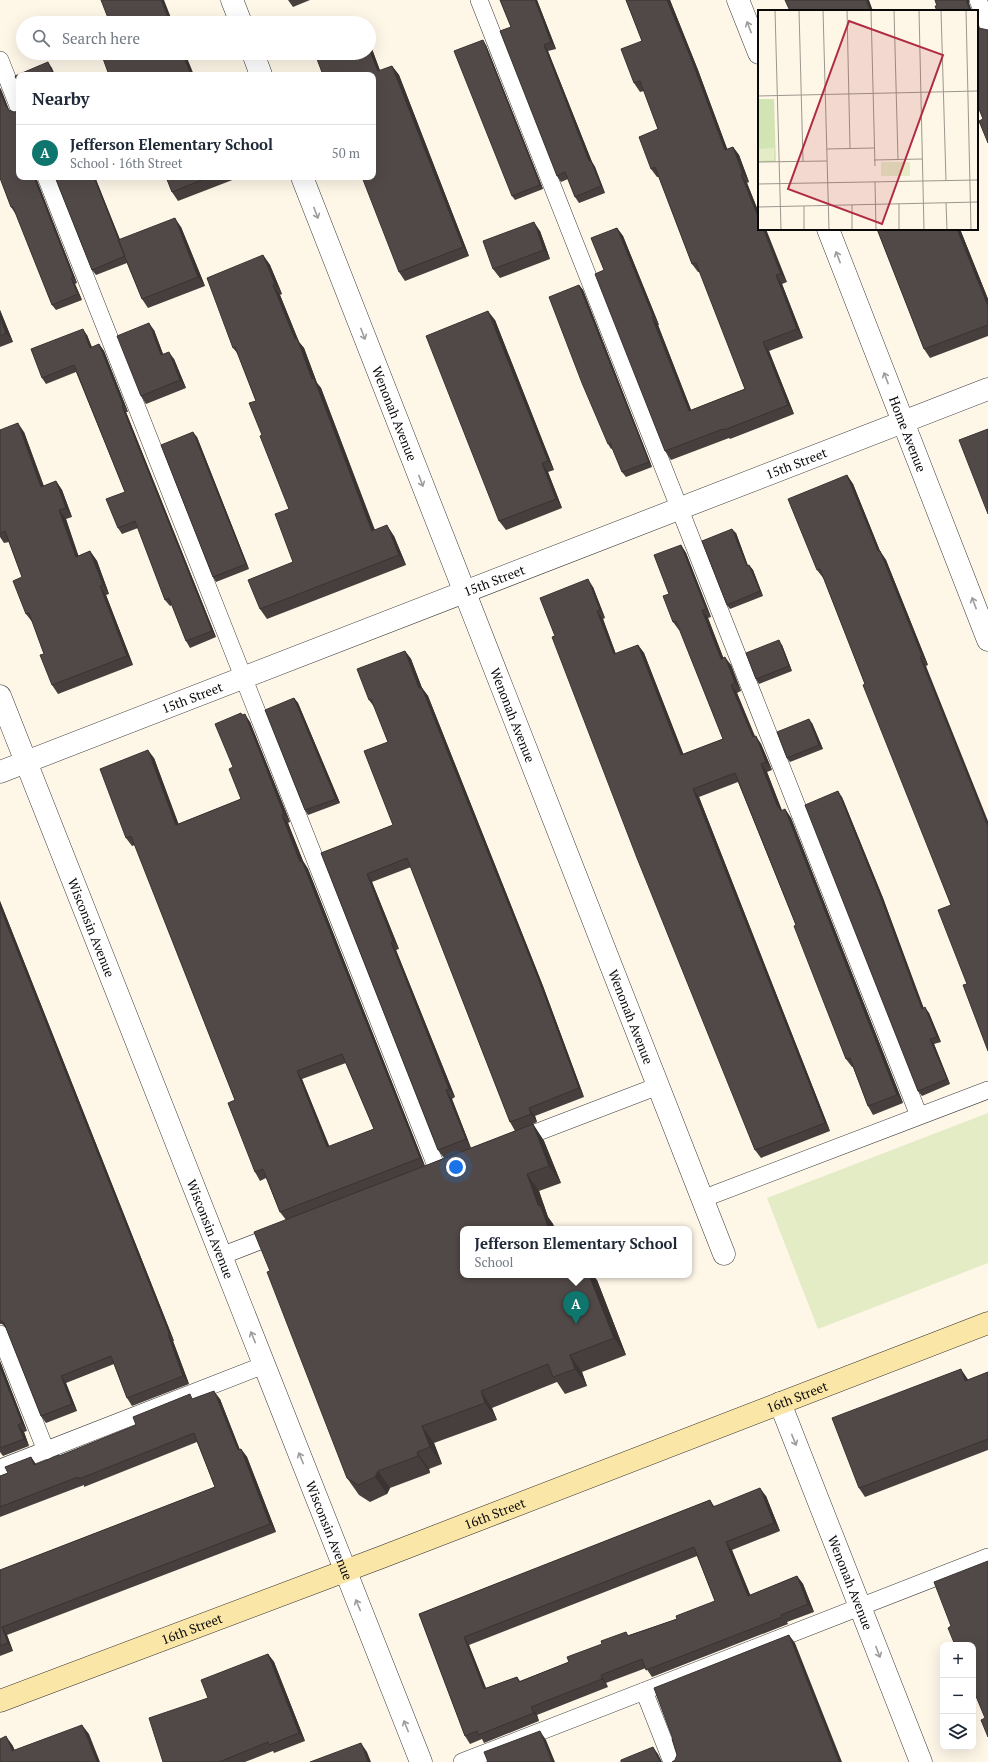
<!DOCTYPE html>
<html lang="en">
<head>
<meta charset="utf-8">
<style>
  body { margin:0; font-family:"PT Serif",serif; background:#f2f2f3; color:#1f2937 }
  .controls { position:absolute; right:12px; bottom:12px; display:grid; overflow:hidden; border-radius:8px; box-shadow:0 4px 16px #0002 }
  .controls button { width:36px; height:36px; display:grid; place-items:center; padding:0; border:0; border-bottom:1px solid #e0e1e3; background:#fff; color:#1f2937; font:20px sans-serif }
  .you { position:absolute; left:456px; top:1167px; width:14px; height:14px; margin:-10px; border:3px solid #fff; border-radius:50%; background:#1a73e8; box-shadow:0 0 0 6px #1a73e833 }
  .badge { display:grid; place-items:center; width:26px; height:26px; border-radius:50%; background:#0f766e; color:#fff; font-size:13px; font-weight:700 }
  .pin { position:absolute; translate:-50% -33px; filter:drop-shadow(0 1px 2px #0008) }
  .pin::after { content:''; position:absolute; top:21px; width:14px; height:12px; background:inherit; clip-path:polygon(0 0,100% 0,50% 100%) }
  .popup { position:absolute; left:460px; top:1226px; width:232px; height:52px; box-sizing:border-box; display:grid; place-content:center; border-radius:8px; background:#fff; filter:drop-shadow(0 1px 3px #0005); font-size:13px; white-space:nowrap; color:#747a83 }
  .popup b { font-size:15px; color:#1f2937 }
  .popup::after { content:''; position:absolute; left:50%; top:100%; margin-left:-8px; border:8px solid transparent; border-top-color:#fff }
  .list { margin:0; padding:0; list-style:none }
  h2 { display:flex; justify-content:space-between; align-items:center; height:52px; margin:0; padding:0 16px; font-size:17px }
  h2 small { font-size:13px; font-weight:400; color:#747a83 }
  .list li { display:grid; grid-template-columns:26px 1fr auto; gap:12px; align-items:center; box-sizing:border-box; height:56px; padding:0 16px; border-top:1px solid #e0e1e3 }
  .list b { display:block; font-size:15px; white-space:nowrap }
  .list p { margin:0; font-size:13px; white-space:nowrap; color:#747a83 }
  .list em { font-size:13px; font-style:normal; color:#747a83 }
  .icon { flex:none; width:22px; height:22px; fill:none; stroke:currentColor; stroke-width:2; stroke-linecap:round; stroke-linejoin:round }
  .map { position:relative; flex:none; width:988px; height:1762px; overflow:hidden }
  .search { position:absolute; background:#fff; box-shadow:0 4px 16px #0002; left:16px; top:16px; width:360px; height:44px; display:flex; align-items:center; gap:10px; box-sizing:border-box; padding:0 14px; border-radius:22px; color:#747a83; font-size:15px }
  .panel { position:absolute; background:#fff; box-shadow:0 4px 16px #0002; left:16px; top:72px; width:360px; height:108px; border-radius:8px }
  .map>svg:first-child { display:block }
</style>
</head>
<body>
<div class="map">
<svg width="988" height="1762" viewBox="0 0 988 1762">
  <rect width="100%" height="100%" fill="#fef6e7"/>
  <path fill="#e4ecc6" d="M988,1113V1263L818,1329L767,1198Z"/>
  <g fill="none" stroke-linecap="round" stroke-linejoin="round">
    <g stroke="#3c3c3c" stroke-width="18">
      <path id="lane" d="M479,0L919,1116
        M978,0L988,25
        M0,60L19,108
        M46,177L438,1171
        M517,1140L658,1086
        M702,1199L988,1090
        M221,1256L278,1234
        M0,1334L46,1451
        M0,1468L264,1365
        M644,1691L672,1762
        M462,1762L988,1557"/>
    </g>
    <g stroke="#3c3c3c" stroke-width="23">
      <g id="street">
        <path d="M232,0L241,23"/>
        <path d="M738,0L759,53"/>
        <path d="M253,53L261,75"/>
        <path id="s1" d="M302,177L724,1254"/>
        <path id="s2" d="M828,229L988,640"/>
        <path id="s3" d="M0,696L421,1762"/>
        <path id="s4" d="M0,772L988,389"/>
        <path id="s5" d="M780,1403L921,1762"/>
      </g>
    </g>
    <g stroke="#2b2b2b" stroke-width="23">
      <g id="secondary">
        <path id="s6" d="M0,1701L382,1557L988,1323"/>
      </g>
    </g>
    <use href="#lane" stroke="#fff" stroke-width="17"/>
    <use href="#street" stroke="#fff" stroke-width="22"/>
    <use href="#secondary" stroke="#fae6a6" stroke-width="22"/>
  </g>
  <path fill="#463f3d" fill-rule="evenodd" d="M288,0H310L293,7Z
    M500,0H537L556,49L548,51L592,162L595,167L605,193L579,203L575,197L568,179L561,182L557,176L511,27Z
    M626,0H670L698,70L727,149L733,147L739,155L749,182L747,183L759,213V229L787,282L782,284L803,338L769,351L794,414L730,439L729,438L671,460L665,451L604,270L617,228L623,236L659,325H658L691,410L745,389L700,272H698L692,264L659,177H657L651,169L658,129L644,91L640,92L634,83L642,41Z
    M369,45L372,49L380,71L392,66L399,75L469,256L405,281L399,272L369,53Z
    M486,45L543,189L515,200L512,196Z
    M0,88L77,283L75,284L82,300L56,310L52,305L16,213H15L11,207L0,178Z
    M95,177L120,240L181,227L205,286L148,308L142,299L127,263L96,275L92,270Z
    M166,177H234L235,179L178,201L172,192Z
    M877,229H960L988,299V336L930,358L924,349Z
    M540,231L550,259L500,278L493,269Z
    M263,255L270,265L282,294L280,295L299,342L304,348L317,383L321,388L375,530L394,536L406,565L267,619L260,609L293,562L289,509L262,435L256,401L238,354L233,348Z
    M579,285L583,290L652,467L626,477L622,472L613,448L611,449L608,444Z
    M0,310L13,342L0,347Z
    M495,320L554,470L548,472L562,508L506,530L499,521Z
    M154,330L163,354L174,359L186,388L146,404L141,396Z
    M87,335L92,347L99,344L104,351L128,412H126L216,637L190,648L186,641L172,605L170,606L165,600L138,528L122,534L118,528L125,492L76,372L46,384L42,378Z
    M0,430L24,432L44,486L56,481L62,490L72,517L66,519L78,556L90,551L97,561L109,594L106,595L133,665L58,694L52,685L44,654L33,623L26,614L22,577L9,542L4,543L0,537Z
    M197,437L249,569L216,582L213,577Z
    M847,475L853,484L880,551L886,560L928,665L926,666L967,984L951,905L824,579L817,570Z
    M736,533L748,566L749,565L753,570L763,596L730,609L727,605Z
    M681,545L686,553L711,617L708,618L723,658L731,665L741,691L737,693L755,736L761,744L772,770L767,772L782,811L785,809L791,818L903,1103L873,1115L868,1106L853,1067H852L846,1059L796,925L738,782L699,797L830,1131L761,1158L755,1150L555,636L593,587L605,618L603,619L616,654L638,645L644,653L683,754L723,739L680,630H679L673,622L669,594Z
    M782,645L792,671L759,684L756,679Z
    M405,651L411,659L422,688L428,696L543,986L584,1097L535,1116L537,1122L533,1124L544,1141L561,1183L539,1191L548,1217L553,1224L555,1229H463L597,1280L626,1355L582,1372L587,1386L565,1394L557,1382L492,1408L497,1420L434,1443L442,1464L429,1469L430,1473L390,1488L387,1494L370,1502L359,1495L347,1478L270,1271L286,1220L280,1212L266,1178L260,1181L255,1172L235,1100L135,845L132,846L126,838L154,758L178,824L241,799L233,767L242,715L250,722L290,822L288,823L303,861L308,869L425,1166L444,1158L438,1150L321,853L393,825L388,742L375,708L369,700ZM411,867L510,1122L515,1131L471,1148L452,1099L455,1097L396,950L399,949L372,882ZM346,1063L374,1129L329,1147L302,1079Z
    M294,698L298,703L340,803L308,815L305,810Z
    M812,723L823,749L790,762L787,758Z
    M842,797L883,898L923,1008L929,1013L941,1042L934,1044L950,1084L922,1096L918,1091Z
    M0,901L174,1341H173L189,1384L132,1406L127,1398L114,1364L66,1383L77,1411L46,1423L41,1416L6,1328L2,1324H0Z
    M0,1361L27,1431L24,1432L29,1446L3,1456L0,1452Z
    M988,1372V1450L865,1497L859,1488L967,1378L968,1380Z
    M193,1399H220L240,1450L241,1449L247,1457L276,1532L7,1635L13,1651L0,1656V1570L215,1487L197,1442L84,1487V1485L0,1517V1476L8,1473L31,1457L36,1464L60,1456L136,1425Z
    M766,1496L780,1531L732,1550L750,1595L797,1576L803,1584L814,1612L787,1622L788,1624L652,1677L646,1668L606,1683L608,1687L537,1715L539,1721L484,1743L482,1739L470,1744L465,1736L419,1614L710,1500L714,1506ZM697,1556L715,1601L677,1619L629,1635L569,1662L520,1681L517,1677L486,1688L469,1645Z
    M268,1654L274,1662L305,1741L274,1753L273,1751L245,1762H163L208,1698Z"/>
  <path fill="#393332" d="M161,0H164L173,23H170Z
    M535,0H537L556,49L551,42Z
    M667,0H670L698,70L731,159L725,150Z
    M866,0H869L873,11H870Z
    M966,0H969V3L972,11H970Z
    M483,40L486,45L543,189L540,185Z
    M369,45L372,49L384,81L378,71L369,49Z
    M544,45L548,51L592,162L595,167L605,193L601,186L589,161Z
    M182,53H185L194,75H191Z
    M48,62L52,68L55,75H53Z
    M392,66L399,75L469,256L463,247Z
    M0,88L1,89L10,112L6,106L0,92Z
    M733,147L739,155L749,182L743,174Z
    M741,174L747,183L759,213V219Z
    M34,177H37V180L77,283L73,277Z
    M94,177H95L129,262L125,256Z
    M175,218L181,227L205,286L198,277Z
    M534,222L540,231L550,259L544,250Z
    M617,228L623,236L659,325L653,316Z
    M763,229H766L787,282L781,274Z
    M957,229H960L988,299V306Z
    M263,255L270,265L282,294L275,284Z
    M776,275L782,284L803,338L797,329Z
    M71,278L75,284L82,300L78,294Z
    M273,285L280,295L299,342L304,348L317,383L321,388L379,542L372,531L312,379L295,339Z
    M579,285L583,290L652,467L649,462Z
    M0,310L13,342L6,333L0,317Z
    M488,311L495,320L554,470L548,461Z
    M652,317L658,325L695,420L689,411Z
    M149,323L154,330L166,362L161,355Z
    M83,329L87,335L94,354L90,348Z
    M763,342L769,351L794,414L788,405Z
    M99,344L104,351L128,412L123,405Z
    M169,352L174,359L186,388L180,380Z
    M122,406L126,412L216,637L212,631Z
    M18,423L24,432L47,496L41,487Z
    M193,432L197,437L249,569L246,564Z
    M542,463L548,472L562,508L556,499Z
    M847,475L853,484L880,551L886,560L928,665L922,656L878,551Z
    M56,481L62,490L72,517L66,508Z
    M59,510L66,519L82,566L76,557Z
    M387,525L394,536L406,565L399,555Z
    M732,529L736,533L750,571L747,566Z
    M681,545L686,553L711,617L706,609Z
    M90,551L97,561L109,594L103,585Z
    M749,565L753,570L763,596L760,591Z
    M588,579L593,587L605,618L600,610Z
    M100,586L106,595L133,665L127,656Z
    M702,610L708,618L727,667L721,659Z
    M597,611L603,619L619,663L614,654Z
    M779,640L782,645L792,671L789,666Z
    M638,645L644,653L687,763L681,755Z
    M405,651L411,659L422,688L428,696L543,986L584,1097L579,1088Z
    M725,657L731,665L741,691L735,683Z
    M920,657L926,666L988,821V827Z
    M731,685L737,693L758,745L753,737Z
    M294,698L298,703L340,803L336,799Z
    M245,714L250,722L290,822L284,814Z
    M809,719L812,723L823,749L819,745Z
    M756,736L761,744L772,770L766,762Z
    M148,750L154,758L182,833L176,825Z
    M761,764L767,772L783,813L781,811L777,805Z
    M693,789L699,797L830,1131L825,1123Z
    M838,791L842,797L883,898L926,1014L922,1009Z
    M785,809L791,818L903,1103L897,1095Z
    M282,815L288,823L303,861L308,869L425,1166L420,1158Z
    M367,874L372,882L399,949L393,941Z
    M0,901L174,1341L169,1333L0,907Z
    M391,942L396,950L455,1097L449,1089Z
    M925,1007L929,1013L941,1042L937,1037Z
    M930,1039L934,1044L950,1084L947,1079Z
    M297,1071L302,1079L333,1155L327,1147Z
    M446,1090L452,1099L471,1148L466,1139Z
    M529,1108L535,1116L537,1122L531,1114Z
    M533,1124L544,1141L561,1183L549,1166Z
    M527,1174L539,1191L548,1217L553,1224L555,1229H549L538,1205Z
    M589,1275H593L597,1280L626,1355L614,1338Z
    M168,1334L173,1341L189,1384L183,1376Z
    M570,1355L582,1372L587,1386L575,1369Z
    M0,1361L27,1431L22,1423L0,1367Z
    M961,1369L967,1378L972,1390L965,1381Z
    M61,1376L66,1383L77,1411L72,1404Z
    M214,1391L220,1399L243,1458L238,1450Z
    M481,1391L492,1408L497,1420L485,1403Z
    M18,1425L24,1432L29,1446L24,1439Z
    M422,1426L434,1443L442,1464L430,1447Z
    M241,1449L247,1457L276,1532L270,1524Z
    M417,1452L429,1469L430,1473L418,1456Z
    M31,1457L36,1465H34Z
    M378,1471L390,1488L387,1494L375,1477Z
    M760,1488L766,1496L780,1531L774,1523Z
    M726,1542L732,1550L754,1604L748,1596Z
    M797,1576L803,1584L814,1612L808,1604Z
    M2,1627L7,1635L13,1651L8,1643Z
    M789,1635L795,1643L842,1762H839Z
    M464,1637L469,1645L489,1696L484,1689Z
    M268,1654L274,1662L305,1741L299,1733Z
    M601,1675L606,1683L608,1687L602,1679Z
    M531,1707L537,1715L539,1721L534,1713Z
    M82,1725L89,1734L100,1762H97Z
    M540,1731L546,1740L555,1762H552Z
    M6,1736L13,1746L19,1761L12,1751Z
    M361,1743L367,1752L371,1762H368Z
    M653,1747L658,1754L662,1762H660Z"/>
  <path fill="#514947" stroke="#393332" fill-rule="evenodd" d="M101,0H161L170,23H110Z
    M500,0H535L551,42L544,45L589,161H591L601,186L575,197L565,172L557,176L500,31L511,27Z
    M626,0H667L692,61L725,150L733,147L743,174H741L759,219V229H763L781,274L776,275L797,329L763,342L788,405L724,430L723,429L665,451L595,274L604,270L591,238L617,228L653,316L652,317L689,411L745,389L696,263L692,264L655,167L651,169L639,137L658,129L640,81L634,83L621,49L642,41Z
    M785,0H866L870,11H790Z
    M935,0H966L970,11H937L935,6H937Z
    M977,26L979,28L988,30V143L979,121L983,119L977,104Z
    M483,40L540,185L512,196L454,51Z
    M369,49L378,71L392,66L463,247L399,272L362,177H373V75H323L317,59L333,53H369Z
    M101,53H182L191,75H109Z
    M48,62L53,75H19V85L15,76Z
    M0,92L6,106L9,110L14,112L19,111V177H34L73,277L71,278L78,294L52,305L13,207H11L0,178Z
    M55,177H94L125,256L92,270Z
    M166,177H209L172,192Z
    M175,218L198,277L142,299L118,240Z
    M534,222L544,250L493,269L483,241Z
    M877,229H957L988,306V325L924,349Z
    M263,255L275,284L273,285L295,339L297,338L312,379L314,378L372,531L387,525L399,555L260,609L248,580L293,562L275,514L289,509L260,436L262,435L249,403L256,401L235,347L233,348L207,278Z
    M579,285L649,462L622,472L610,443L608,444L582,383L549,297Z
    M488,311L548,461L542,463L556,499L499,521L426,336Z
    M0,317L6,333L0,336Z
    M149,323L161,355L169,352L180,380L141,396L117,336Z
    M83,329L90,348L99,344L123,405L122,406L212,631L186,641L169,598L165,600L135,521L118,528L106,499L125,492L74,365L42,378L31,349Z
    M18,423L41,487L56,481L66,508L59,510L76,557L90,551L103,585L100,586L127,656L52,685L40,655L44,654L29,613L26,614L13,581L22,577L5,531L0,534V430Z
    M988,429V514L959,440Z
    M193,432L246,564L213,577L161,445Z
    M847,475L878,551H880L922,656L920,657L988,827V1051L963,985L967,984L938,910L951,905L863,685L865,684L820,569L817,570L788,499Z
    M732,529L747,566L749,565L760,591L727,605L702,541Z
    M681,545L706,609L702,610L721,659L725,657L735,683L731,685L753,737L756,736L766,762L761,764L777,805L781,811L785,809L897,1095L868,1106L850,1058L846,1059L794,926L796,925L735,773L693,789L825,1123L755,1150L637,858L552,637L555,636L540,598L588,579L600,610L597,611L614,654L638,645L681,755L723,739L676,621L673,622L663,596L669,594L654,555Z
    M779,640L789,666L756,679L746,653Z
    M405,651L419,688H422L538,978L579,1088L529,1108L531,1114L510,1122L407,858L367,874L393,941L391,942L449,1089L446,1090L466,1139L438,1150L321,853L393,825L364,751L388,742L371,699L369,700L357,669Z
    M294,698L336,799L305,810L265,710Z
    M241,713L242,715L245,714L284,814L282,815L300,862L302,861L420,1158L280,1212L263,1169L255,1172L228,1103L235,1100L131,836L126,838L100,769L148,750L176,825L241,799L229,769L233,767L215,724ZM342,1054L374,1129L327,1147L297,1071Z
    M809,719L819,745L787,758L777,732Z
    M838,791L879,893L922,1009L925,1007L937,1037L930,1039L947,1079L918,1091L805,805Z
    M0,907L169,1333L168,1334L183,1376L127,1398L111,1356L61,1376L72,1404L41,1416L4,1323L0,1320Z
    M533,1124L549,1166L527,1174L538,1205L541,1207L549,1229H463V1275H589L614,1338L570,1355L575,1369L553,1377L548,1364L481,1391L485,1403L422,1426L430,1447L417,1452L418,1456L378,1471L375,1477L358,1485L347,1478L267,1272L270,1271L254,1232Z
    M0,1367L22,1423L18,1425L24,1439L0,1448Z
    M961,1369L965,1381L988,1372V1439L859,1488L832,1418Z
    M214,1391L238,1450L241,1449L270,1524L2,1627L8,1643L0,1646V1570L215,1487L194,1433L79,1479L78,1477L0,1507V1476L8,1473L5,1467L31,1457L34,1465L59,1455V1456L136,1425L133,1417L190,1394L192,1399Z
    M760,1488L774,1523L726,1542L748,1596L797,1576L808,1604L781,1615L782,1617L646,1670L642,1659L601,1675L602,1679L531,1707L534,1713L478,1735L477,1731L465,1736L419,1614L710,1500L713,1507ZM694,1547L715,1601L676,1616L677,1619L628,1636L626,1632L601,1641L602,1644L567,1657L569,1662L519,1682L517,1677L484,1689L464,1637Z
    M988,1561V1737L981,1720L985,1718L973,1689V1645H955L948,1628L951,1626L934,1582Z
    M789,1635L839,1762H672L675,1760L677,1755L672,1739H673L654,1688Z
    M268,1654L299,1733L269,1745L268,1742L219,1762H163L149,1718L208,1698L201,1680Z
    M82,1725L97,1762H0V1739L6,1736L12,1751Z
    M540,1731L552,1762H488L484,1752Z
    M361,1743L368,1762H310Z
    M653,1747L660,1762H621V1760Z"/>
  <defs><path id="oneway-shaft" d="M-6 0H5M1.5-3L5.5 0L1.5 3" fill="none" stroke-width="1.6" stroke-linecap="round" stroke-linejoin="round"/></defs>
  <g stroke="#9d9d9d">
    <use href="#oneway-shaft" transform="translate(749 27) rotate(-111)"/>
    <use href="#oneway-shaft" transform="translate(316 213) rotate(69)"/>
    <use href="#oneway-shaft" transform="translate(838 257) rotate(-111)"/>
    <use href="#oneway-shaft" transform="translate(363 334) rotate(69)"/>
    <use href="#oneway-shaft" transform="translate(886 378) rotate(-111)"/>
    <use href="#oneway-shaft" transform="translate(421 481) rotate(69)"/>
    <use href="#oneway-shaft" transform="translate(974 603) rotate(-111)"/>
    <use href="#oneway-shaft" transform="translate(253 1337) rotate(-112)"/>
    <use href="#oneway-shaft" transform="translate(794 1440) rotate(68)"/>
    <use href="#oneway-shaft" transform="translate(301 1458) rotate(-112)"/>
    <use href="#oneway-shaft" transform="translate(358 1605) rotate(-112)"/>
    <use href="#oneway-shaft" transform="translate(878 1652) rotate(69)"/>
    <use href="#oneway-shaft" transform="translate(406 1726) rotate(-112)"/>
  </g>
  <g text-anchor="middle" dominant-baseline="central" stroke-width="4" stroke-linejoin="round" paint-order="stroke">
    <g font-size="13" fill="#090909" stroke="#fff">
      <text stroke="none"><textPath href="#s1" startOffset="254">Wenonah Avenue</textPath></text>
      <text stroke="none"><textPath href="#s2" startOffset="220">Home Avenue</textPath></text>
      <text stroke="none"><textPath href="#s4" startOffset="854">15th Street</textPath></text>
      <text stroke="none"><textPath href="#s4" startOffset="530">15th Street</textPath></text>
      <text stroke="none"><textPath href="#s4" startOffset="206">15th Street</textPath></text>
      <text stroke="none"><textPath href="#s1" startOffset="578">Wenonah Avenue</textPath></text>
      <text stroke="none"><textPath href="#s3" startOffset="249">Wisconsin Avenue</textPath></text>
      <text stroke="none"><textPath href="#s1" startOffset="902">Wenonah Avenue</textPath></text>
      <text stroke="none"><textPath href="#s3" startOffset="573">Wisconsin Avenue</textPath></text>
      <text stroke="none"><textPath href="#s6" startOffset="853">16th Street</textPath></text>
      <text stroke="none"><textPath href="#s6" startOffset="529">16th Street</textPath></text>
      <text stroke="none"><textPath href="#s3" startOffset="897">Wisconsin Avenue</textPath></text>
      <text stroke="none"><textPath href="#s5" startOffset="193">Wenonah Avenue</textPath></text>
      <text stroke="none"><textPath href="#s6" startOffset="205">16th Street</textPath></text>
    </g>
  </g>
  <g transform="translate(758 10)">
    <rect width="220" height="220" fill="#fef6e7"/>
    <path d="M0,89H16L18,152H0Z" fill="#d3e4b4"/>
    <path d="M16,138V150L0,151V139ZM123,152H152V166H123Z" fill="#e4ecc6"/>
    <path fill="none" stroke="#9c978e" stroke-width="1" d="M17,0L23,220M41,0L45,151M65,0L71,220M89,0L92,138M113,0L117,156M136,0L140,150M161,0L166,220M183,0L188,171M208,0L213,220M0,86L220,81M69,139L116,138M116,150L164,149M0,152L69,151M117,172L118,220M0,174L220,170M188,193L189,220M141,194V220M94,195V220M46,196V220M0,197L220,192"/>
    <path fill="#af2c42" fill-opacity="0.15" stroke="#af2c42" stroke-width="2" d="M91,11L185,45L124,214L30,179Z"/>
    <rect width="220" height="220" fill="none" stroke="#090909" stroke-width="2"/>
  </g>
</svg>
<div class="controls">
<button>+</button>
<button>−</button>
<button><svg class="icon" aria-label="layers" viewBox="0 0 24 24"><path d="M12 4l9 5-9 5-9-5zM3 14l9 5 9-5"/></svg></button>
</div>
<div class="you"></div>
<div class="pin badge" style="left:576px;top:1324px">A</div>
<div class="popup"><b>Jefferson Elementary School</b>School</div>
<div class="search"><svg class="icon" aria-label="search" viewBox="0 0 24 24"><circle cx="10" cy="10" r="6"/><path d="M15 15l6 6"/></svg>Search here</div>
<section class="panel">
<h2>Nearby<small></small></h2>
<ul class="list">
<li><span class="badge">A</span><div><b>Jefferson Elementary School</b><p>School · 16th Street</p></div><em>50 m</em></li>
</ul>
</section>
</div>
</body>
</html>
